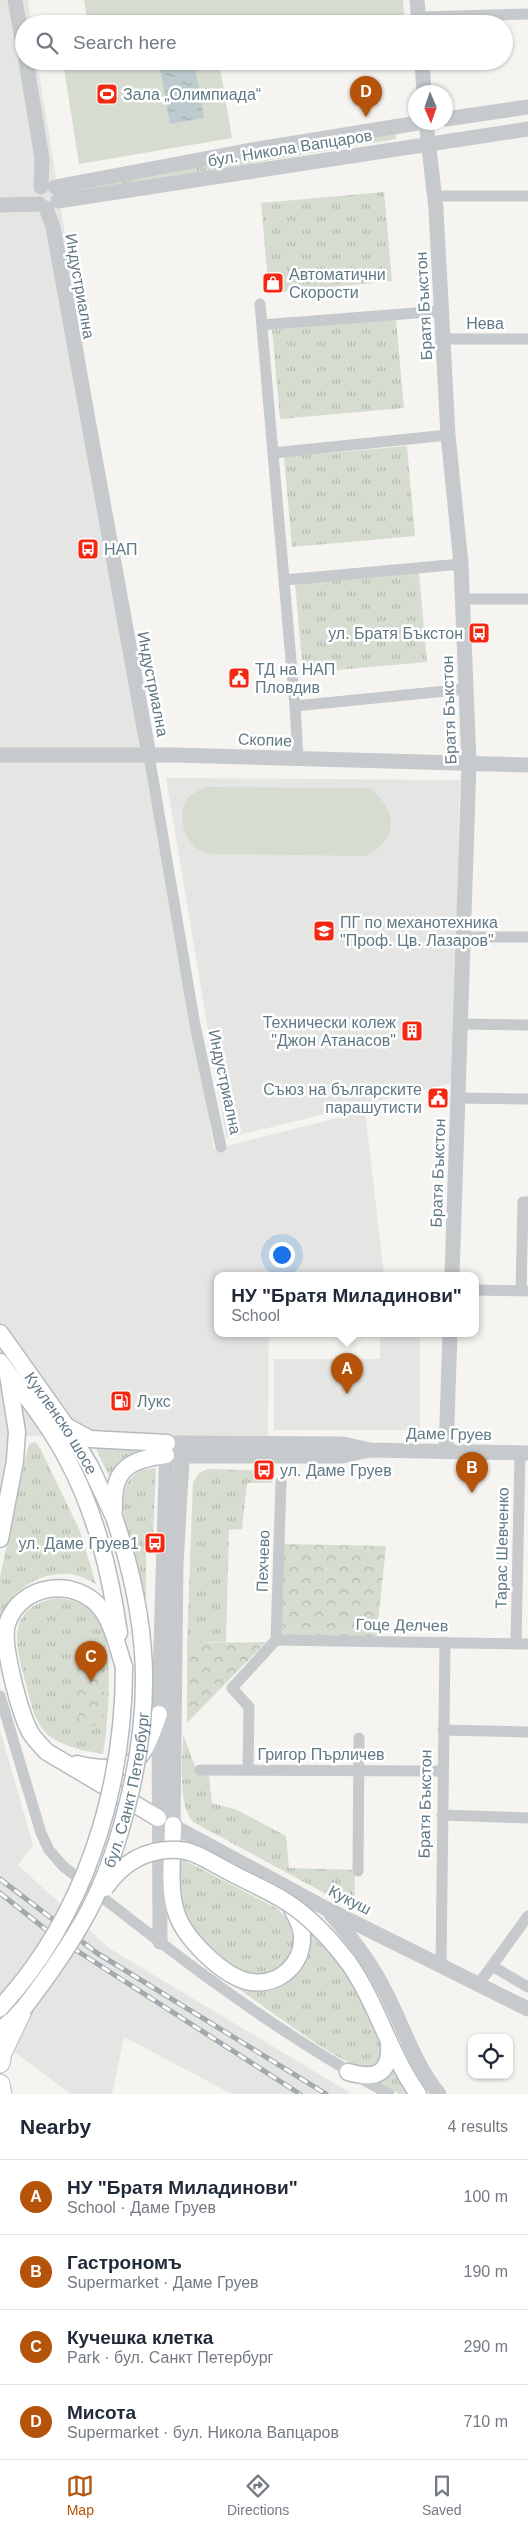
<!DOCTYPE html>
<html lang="en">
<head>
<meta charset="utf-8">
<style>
  body { margin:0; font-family:Helvetica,sans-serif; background:#f6f6f7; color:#1f2937 }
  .controls { position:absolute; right:15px; bottom:15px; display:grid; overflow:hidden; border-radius:10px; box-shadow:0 1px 4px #0004 }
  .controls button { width:45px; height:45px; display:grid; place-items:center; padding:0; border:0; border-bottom:1px solid #e0e1e3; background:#fff; color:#1f2937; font:25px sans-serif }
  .compass { position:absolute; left:408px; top:85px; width:45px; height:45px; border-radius:50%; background:#fff; box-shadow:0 1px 4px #0004; rotate:178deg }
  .you { position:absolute; left:281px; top:1254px; width:18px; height:18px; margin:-12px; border:4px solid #fff; border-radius:50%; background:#1a73e8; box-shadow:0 0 0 8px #1a73e833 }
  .badge { display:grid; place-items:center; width:32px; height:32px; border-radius:50%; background:#b45309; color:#fff; font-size:16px; font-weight:700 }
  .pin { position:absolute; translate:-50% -41px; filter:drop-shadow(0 1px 2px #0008) }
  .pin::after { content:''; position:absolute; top:26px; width:18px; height:15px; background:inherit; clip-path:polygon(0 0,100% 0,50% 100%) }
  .popup { position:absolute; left:214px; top:1272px; width:265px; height:65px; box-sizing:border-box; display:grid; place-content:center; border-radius:10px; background:#fff; filter:drop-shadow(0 1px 4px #0005); font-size:16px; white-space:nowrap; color:#747a83 }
  .popup b { font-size:19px; color:#1f2937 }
  .popup::after { content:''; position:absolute; left:50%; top:100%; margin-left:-10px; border:10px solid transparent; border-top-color:#fff }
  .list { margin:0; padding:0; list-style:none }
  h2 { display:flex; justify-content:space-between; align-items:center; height:65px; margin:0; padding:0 20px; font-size:21px }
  h2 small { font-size:16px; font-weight:400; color:#747a83 }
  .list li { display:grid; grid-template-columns:32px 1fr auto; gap:15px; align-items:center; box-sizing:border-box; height:75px; padding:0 20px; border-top:1px solid #e0e1e3 }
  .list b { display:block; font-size:19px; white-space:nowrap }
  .list p { margin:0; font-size:16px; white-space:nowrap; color:#747a83 }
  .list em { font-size:16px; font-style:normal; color:#747a83 }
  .icon { flex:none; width:28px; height:28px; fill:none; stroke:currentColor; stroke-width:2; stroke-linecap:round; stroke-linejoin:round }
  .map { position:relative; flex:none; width:528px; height:2094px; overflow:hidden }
  .search { position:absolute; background:#fff; box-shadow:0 1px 4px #0004; left:15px; right:15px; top:15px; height:55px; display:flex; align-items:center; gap:12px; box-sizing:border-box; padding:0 18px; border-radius:28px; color:#747a83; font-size:19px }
  .sheet { height:365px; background:#fff }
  nav { display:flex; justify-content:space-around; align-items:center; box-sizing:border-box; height:70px; border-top:1px solid #e0e1e3; background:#fff; font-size:14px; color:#747a83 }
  nav a { display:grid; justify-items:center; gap:2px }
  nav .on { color:#b45309 }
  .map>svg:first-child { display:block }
</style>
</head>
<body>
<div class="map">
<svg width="528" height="2094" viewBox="0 0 528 2094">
  <defs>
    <pattern id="grass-tufts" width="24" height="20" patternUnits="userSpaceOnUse" patternTransform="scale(1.25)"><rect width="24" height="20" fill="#d6ddd0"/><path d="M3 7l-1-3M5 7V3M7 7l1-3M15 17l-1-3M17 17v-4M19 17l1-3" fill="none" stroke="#b1b8ae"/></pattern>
    <pattern id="park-crowns" width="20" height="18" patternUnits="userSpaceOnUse" patternTransform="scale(1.25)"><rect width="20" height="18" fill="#d6ddd0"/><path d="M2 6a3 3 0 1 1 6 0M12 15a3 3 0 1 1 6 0" fill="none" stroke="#b1b8ae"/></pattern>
    <pattern id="water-ripples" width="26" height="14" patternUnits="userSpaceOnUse" patternTransform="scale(1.25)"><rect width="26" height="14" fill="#bdcbcf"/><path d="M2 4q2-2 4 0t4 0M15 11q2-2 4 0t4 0" fill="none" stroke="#9daaae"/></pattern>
  </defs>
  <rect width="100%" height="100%" fill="#f5f4f0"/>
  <path fill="#e5e6e3" d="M0,0H28L31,24H24V61H37L214,1149L365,1111L384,1275H218V1333H269L268,1438L15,1436L0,1504Z
    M166,778L460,780L452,1083L226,1138Z
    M380,1333H420V1430H274V1359H380Z
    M0,1730L33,1845L18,1865L109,1948L352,2094H232L124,2037L112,2094H71L0,2041Z"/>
  <path fill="url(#grass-tufts)" d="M395,132L396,139L90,190L89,183Z
    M384,192L392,281L269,293L261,203Z
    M396,319L404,408L280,419L272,330Z
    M407,446L415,536L292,547L284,457Z
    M419,572L427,662L303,673L295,583Z
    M35,1442L40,1448L80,1531L96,1584C89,1581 79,1575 70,1574C38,1572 14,1589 0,1616V1577L25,1460L29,1444Z
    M95,1447L153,1448L120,1463L109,1476Z
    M156,1468L153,1535L146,1541V1599C138,1569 106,1497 135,1474C140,1470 150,1469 156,1468Z
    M208,1469L271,1471L272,1483H247L242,1529L229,1530L226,1642L187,1643L193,1482L199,1473Z
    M57,1598C72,1600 85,1602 95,1614C116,1635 108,1726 103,1754C85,1751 59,1746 46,1733C33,1719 31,1702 26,1684C15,1645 5,1607 57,1598Z
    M183,1734L198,1774L209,1775L212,1803L237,1810L286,1836L289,1868L355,1870L354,1909L193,1822C177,1804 183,1759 183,1734Z
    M180,1858L278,1909C285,1916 291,1923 294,1934C298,1951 281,1974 263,1975C237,1977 197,1941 187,1918C178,1900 180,1877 180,1858Z
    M311,1933C348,1962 368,2009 385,2051L375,2068C372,2068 370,2070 367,2069C344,2068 257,2001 233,1985C239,1987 246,1990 252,1991C288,1996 312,1966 311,1933Z
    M393,2069L395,2070L410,2094H399L378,2082Z"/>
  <path fill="url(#park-crowns)" d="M280,1544L386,1546L376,1641L276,1640Z
    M106,1637L103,1725L79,1726L77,1640Z
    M266,1642L187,1723V1643Z"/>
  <path fill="#d6ddd0" d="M84,0H403L405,24H88Z
    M92,61H219L232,138L79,164L64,68L92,64Z
    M207,787L370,788C398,812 399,837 367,856L211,854C206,852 200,851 196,848C183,838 177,812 187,799C191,793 201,790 207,787Z"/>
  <path fill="url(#water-ripples)" d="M159,61H194L204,118L170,124Z"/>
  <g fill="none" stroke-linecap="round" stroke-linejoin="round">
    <g stroke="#b5bcbf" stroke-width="19">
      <g id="secondary">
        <path id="s1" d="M0,1333L66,1426L90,1466L114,1517"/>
        <path d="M0,1362C23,1393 49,1424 67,1459C96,1513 110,1572 119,1633"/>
        <path d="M68,1427L90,1439L167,1443"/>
        <path d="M114,1510C112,1469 128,1460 166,1455"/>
        <path d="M0,1539L15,1461L17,1432L8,1375"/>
        <path d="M124,1667C118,1649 113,1625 102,1610C77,1576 20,1583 7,1624C1,1644 20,1713 30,1732C34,1739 41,1746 47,1752L158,1818"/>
        <path d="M77,1764C96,1769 129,1773 142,1753C150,1742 154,1727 159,1714"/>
        <path d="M173,1825C173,1851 168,1888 176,1912C184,1938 224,1978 251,1982C280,1986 304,1963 302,1935C301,1923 294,1913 289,1903"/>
        <path d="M348,1962C377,2003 389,2053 418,2094"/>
        <path d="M0,2031L20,2012"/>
        <path d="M348,2072C376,2080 391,2074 389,2043"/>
      </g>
    </g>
    <g stroke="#b6bbbe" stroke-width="21">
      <path id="primary" d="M0,2063L2,2053L23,2009
        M0,2084L2,2094"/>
    </g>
    <path stroke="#c6cacc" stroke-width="11" d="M419,17L528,14
      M434,196H528
      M260,304L295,706L298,759
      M262,325L441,311
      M443,339H528
      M273,453L448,435
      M284,580L461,564
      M463,599H528
      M295,706L466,689
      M149,755L195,1025L221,1147
      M463,937H528
      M460,1024L528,1025
      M458,1098L528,1099
      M476,1290L528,1291
      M521,1291L523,1202H528
      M276,1640L528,1644
      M276,1640L281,1482
      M516,1643L520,1453
      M0,1696L41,1833L49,1850L63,1866C168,1950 270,2029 389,2094
      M443,1730L528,1732
      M200,1770L443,1771
      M248,1770L249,1707L232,1688L276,1640
      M442,1815L528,1818
      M358,1871L359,1738
      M441,1966L445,1642
      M492,1966L528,1987
      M478,1985L528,1916"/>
    <path stroke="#c6cacc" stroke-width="15" d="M15,0L24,50
      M417,0L419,24
      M26,61L42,159L41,187
      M422,61L424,92
      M446,119L528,107
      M426,122L436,209L448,435L461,564L469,763L452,1275
      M55,187L246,151L424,122
      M58,201L528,129
      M0,205L39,204
      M46,208L53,227L149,755
      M0,755H175L528,765
      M446,1451L450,1333
      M173,1456H342L370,1450L528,1453
      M164,1821L325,1908L528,2009
      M173,1825L176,1564L183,1443
      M331,1914C352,1938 372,1964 386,1993C403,2026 415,2065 439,2094
      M160,1942L159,1714L167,1443L343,1444L370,1450"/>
    <use href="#secondary" stroke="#fff" stroke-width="16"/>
    <use href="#primary" stroke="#fff" stroke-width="19"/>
    <g stroke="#a1aaae" stroke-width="5">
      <path id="rail" d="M0,1879L97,1953L326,2094
        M0,1893L54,1936L300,2094"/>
    </g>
    <use href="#rail" stroke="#fff" stroke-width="3" stroke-dasharray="9" stroke-linecap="butt"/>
    <g stroke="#b5bcbf" stroke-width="19" stroke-linecap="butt">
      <g id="secondary-bridge">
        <path d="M105,1888C123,1862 147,1848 179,1850C195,1851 210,1862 224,1869C245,1881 269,1890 288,1903C312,1918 331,1940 348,1962"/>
        <path d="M0,2008C85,1916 124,1790 124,1667"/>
        <path id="s2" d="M23,2009C47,1978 69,1947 88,1912C105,1880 117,1845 126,1810C154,1704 149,1620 114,1517"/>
      </g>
    </g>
    <use href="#secondary-bridge" stroke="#fff" stroke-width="16"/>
  </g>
  <defs>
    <g id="stadium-square" transform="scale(1.125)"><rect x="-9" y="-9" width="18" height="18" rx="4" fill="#f42711" stroke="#fff"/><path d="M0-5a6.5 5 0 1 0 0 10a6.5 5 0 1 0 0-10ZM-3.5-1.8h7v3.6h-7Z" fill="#fff"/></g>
    <g id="shop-square" transform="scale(1.125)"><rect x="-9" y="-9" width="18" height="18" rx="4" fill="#f42711" stroke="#fff"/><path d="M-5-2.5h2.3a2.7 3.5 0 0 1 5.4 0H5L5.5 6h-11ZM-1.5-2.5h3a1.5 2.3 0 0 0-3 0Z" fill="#fff"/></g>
    <g id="bus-square" transform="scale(1.125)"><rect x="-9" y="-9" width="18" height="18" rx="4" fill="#f42711" stroke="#fff"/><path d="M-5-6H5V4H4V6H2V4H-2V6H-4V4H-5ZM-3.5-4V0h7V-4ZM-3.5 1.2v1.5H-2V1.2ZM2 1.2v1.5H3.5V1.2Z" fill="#fff"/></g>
    <g id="civic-square" transform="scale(1.125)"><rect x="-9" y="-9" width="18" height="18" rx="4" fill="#f42711" stroke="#fff"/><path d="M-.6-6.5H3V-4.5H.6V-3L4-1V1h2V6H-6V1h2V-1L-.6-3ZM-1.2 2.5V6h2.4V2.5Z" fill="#fff"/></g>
    <g id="school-square" transform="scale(1.125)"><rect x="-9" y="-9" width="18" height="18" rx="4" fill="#f42711" stroke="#fff"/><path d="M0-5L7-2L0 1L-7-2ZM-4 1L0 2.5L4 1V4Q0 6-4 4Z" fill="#fff"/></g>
    <g id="building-square" transform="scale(1.125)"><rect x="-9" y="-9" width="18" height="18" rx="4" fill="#f42711" stroke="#fff"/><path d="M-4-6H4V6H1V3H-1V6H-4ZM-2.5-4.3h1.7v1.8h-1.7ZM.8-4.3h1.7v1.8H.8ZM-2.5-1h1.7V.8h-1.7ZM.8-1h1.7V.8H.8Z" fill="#fff"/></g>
    <g id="fuel-square" transform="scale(1.125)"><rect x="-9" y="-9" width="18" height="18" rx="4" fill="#f42711" stroke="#fff"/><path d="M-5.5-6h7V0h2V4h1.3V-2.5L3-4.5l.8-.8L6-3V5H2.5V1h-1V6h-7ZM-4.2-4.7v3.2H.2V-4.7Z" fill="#fff"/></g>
  </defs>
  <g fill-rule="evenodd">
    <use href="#stadium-square" x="107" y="94"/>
    <use href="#shop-square" x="273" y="283"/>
    <use href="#bus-square" x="88" y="549"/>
    <use href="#bus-square" x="479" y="633"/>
    <use href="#civic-square" x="239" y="678"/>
    <use href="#school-square" x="324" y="931"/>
    <use href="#building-square" x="412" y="1031"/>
    <use href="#civic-square" x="438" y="1098"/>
    <use href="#fuel-square" x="121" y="1401"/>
    <use href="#bus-square" x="264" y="1470"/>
    <use href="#bus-square" x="155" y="1543"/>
  </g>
  <g text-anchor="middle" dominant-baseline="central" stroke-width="5" stroke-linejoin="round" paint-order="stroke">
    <g font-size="16" fill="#607984" stroke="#fff" text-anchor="start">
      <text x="123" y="94">Зала „Олимпиада“</text>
      <text x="289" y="274">Автоматични<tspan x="289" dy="18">Скорости</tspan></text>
      <text x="104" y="549">НАП</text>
      <text x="463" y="633" text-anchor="end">ул. Братя Бъкстон</text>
      <text x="255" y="669">ТД на НАП<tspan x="255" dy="18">Пловдив</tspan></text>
      <text x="340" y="922">ПГ по механотехника<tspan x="340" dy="18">"Проф. Цв. Лазаров"</tspan></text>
      <text x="396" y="1022" text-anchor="end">Технически колеж<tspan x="396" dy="18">"Джон Атанасов"</tspan></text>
      <text x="422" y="1089" text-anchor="end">Съюз на българските<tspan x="422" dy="18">парашутисти</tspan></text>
      <text x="137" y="1401">Лукс</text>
      <text x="280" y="1470">ул. Даме Груев</text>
      <text x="139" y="1543" text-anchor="end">ул. Даме Груев1</text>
    </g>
    <g font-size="16" fill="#607984" stroke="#fff">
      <text transform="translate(290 148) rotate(-9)">бул. Никола Вапцаров</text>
      <text transform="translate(80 286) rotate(80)">Индустриална</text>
      <text transform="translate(424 306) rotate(-93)">Братя Бъкстон</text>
      <text x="485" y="323">Нева</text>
      <text transform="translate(153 684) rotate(79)">Индустриална</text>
      <text transform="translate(449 710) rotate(-92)">Братя Бъкстон</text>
      <text transform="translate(265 740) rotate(2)">Скопие</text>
      <text transform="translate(225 1082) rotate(78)">Индустриална</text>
      <text transform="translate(438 1173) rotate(-88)">Братя Бъкстон</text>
      <text stroke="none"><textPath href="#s1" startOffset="109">Кукленско шосе</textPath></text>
      <text transform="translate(449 1434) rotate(1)">Даме Груев</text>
      <text transform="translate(502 1548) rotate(-89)">Тарас Шевченко</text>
      <text transform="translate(263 1561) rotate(-88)">Пехчево</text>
      <text transform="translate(402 1625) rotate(1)">Гоце Делчев</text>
      <text x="321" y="1754">Григор Пърличев</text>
      <text stroke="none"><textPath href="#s2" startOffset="246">бул. Санкт Петербург</textPath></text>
      <text transform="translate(425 1804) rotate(-89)">Братя Бъкстон</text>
      <text transform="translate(350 1900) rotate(27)">Кукуш</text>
    </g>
  </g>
</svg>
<div class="controls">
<button><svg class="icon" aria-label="locate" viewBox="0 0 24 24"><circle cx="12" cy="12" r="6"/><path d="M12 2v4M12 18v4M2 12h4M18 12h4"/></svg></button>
</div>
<svg class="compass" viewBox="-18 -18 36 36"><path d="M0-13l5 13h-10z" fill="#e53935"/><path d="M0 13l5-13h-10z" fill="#747a83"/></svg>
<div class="you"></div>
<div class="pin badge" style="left:347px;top:1394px">A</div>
<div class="popup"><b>НУ &quot;Братя Миладинови&quot;</b>School</div>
<div class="pin badge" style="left:472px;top:1493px">B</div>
<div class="pin badge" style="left:91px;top:1682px">C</div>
<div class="pin badge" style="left:366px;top:117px">D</div>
<div class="search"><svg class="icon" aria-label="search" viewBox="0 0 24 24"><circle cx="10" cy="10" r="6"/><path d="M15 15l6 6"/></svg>Search here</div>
</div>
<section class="sheet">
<h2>Nearby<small>4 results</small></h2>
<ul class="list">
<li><span class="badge">A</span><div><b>НУ &quot;Братя Миладинови&quot;</b><p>School · Даме Груев</p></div><em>100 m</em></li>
<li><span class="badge">B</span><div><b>Гастрономъ</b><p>Supermarket · Даме Груев</p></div><em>190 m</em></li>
<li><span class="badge">C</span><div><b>Кучешка клетка</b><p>Park · бул. Санкт Петербург</p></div><em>290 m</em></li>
<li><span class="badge">D</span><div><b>Мисота</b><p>Supermarket · бул. Никола Вапцаров</p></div><em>710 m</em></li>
</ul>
</section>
<nav>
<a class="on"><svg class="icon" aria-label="map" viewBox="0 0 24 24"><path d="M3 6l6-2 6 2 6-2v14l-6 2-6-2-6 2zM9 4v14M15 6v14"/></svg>Map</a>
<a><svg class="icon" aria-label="directions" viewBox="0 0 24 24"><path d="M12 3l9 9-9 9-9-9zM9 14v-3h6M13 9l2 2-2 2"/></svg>Directions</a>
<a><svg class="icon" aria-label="saved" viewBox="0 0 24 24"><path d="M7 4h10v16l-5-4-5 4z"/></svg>Saved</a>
</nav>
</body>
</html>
